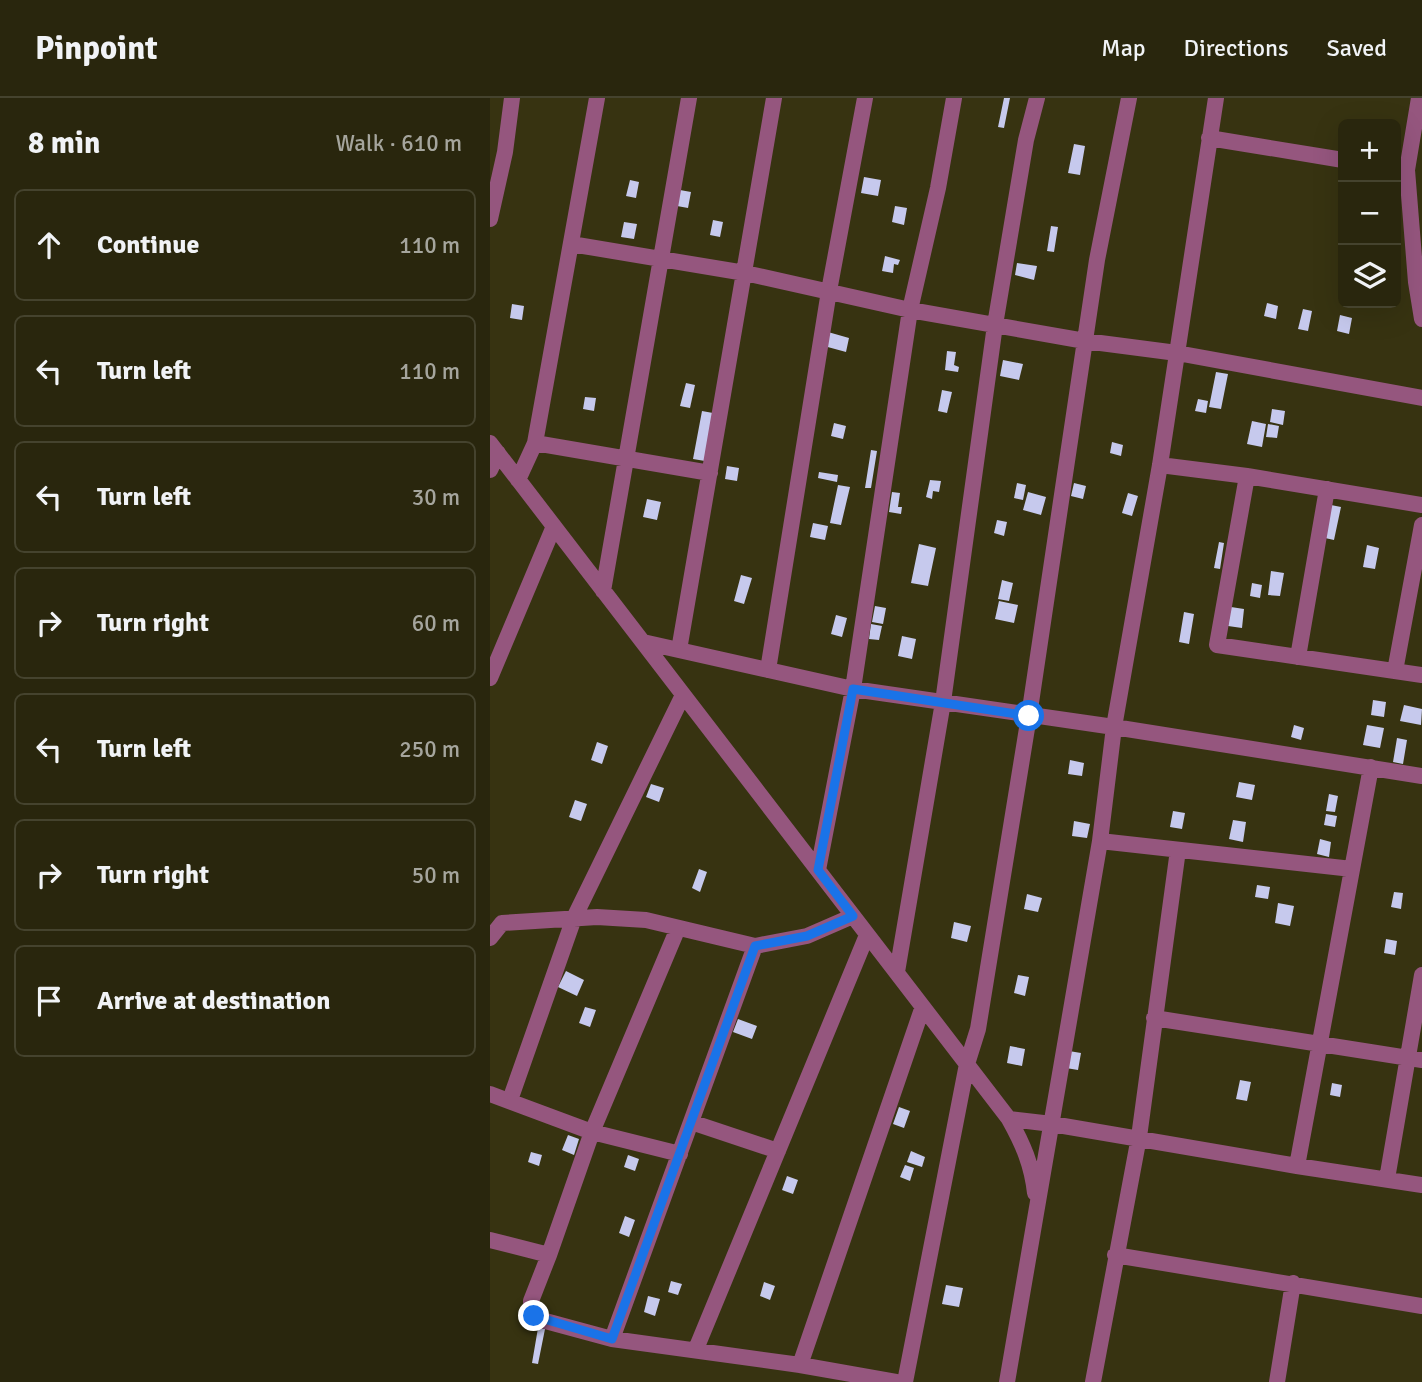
<!DOCTYPE html>
<html lang="en">
<head>
<meta charset="utf-8">
<style>
  body { margin:0; font-family:Signika,sans-serif; background:#312e16; color:#f1f3f6 }
  .controls { position:absolute; right:21px; top:21px; display:grid; overflow:hidden; border-radius:10px; box-shadow:0 7px 28px #0002 }
  .controls button { width:63px; height:63px; display:grid; place-items:center; padding:0; border:0; border-bottom:2px solid #45432e; background:#29260d; color:#f1f3f6; font:35px sans-serif }
  .stop { position:absolute; width:21px; height:21px; margin:-16px; border:5px solid #1a73e8; border-radius:50%; background:#fff }
  .stop.end { background:#1a73e8; border-color:#fff; box-shadow:0 2px 7px #0008 }
  .list { margin:0; padding:0; list-style:none }
  h2 { display:flex; justify-content:space-between; align-items:center; height:91px; margin:0; padding:0 28px; font-size:30px }
  h2 small { font-size:23px; font-weight:400; color:#a5a59d }
  .list li { display:grid; grid-template-columns:46px 1fr auto; gap:21px; align-items:center; box-sizing:border-box; height:112px; margin:0 14px 14px; padding:0 14px; border:2px solid #45432e; border-radius:10px }
  .list b { display:block; font-size:26px; white-space:nowrap }
  .list em { font-size:23px; font-style:normal; color:#a5a59d }
  .icon { flex:none; width:38px; height:38px; fill:none; stroke:currentColor; stroke-width:2; stroke-linecap:round; stroke-linejoin:round }
  .map { position:relative; flex:none; width:932px; height:1284px; overflow:hidden }
  header { display:flex; align-items:center; gap:42px; box-sizing:border-box; height:98px; padding:0 35px; background:#29260d; border-bottom:2px solid #45432e }
  header strong { font-size:33px }
  nav { display:flex; gap:38px; margin-inline-start:auto; font-size:24px }
  main { display:flex }
  aside { flex:1; background:#29260d }
  .map>svg:first-child { display:block }
</style>
</head>
<body>
<header>
<strong>Pinpoint</strong>
<nav><a>Map</a><a>Directions</a><a>Saved</a></nav>
</header>
<main>
<aside>
<h2>8 min<small>Walk · 610 m</small></h2>
<ul class="list">
<li><svg class="icon" aria-label="ahead" viewBox="0 0 24 24"><path d="M12 20V5M6 11l6-6 6 6"/></svg><div><b>Continue</b></div><em>110 m</em></li>
<li><svg class="icon" aria-label="left" viewBox="0 0 24 24"><path d="M17 20v-9H6M10 6l-5 5 5 5"/></svg><div><b>Turn left</b></div><em>110 m</em></li>
<li><svg class="icon" aria-label="left" viewBox="0 0 24 24"><path d="M17 20v-9H6M10 6l-5 5 5 5"/></svg><div><b>Turn left</b></div><em>30 m</em></li>
<li><svg class="icon" aria-label="right" viewBox="0 0 24 24"><path d="M7 20v-9h11M14 6l5 5-5 5"/></svg><div><b>Turn right</b></div><em>60 m</em></li>
<li><svg class="icon" aria-label="left" viewBox="0 0 24 24"><path d="M17 20v-9H6M10 6l-5 5 5 5"/></svg><div><b>Turn left</b></div><em>250 m</em></li>
<li><svg class="icon" aria-label="right" viewBox="0 0 24 24"><path d="M7 20v-9h11M14 6l5 5-5 5"/></svg><div><b>Turn right</b></div><em>50 m</em></li>
<li><svg class="icon" aria-label="arrive" viewBox="0 0 24 24"><path d="M6 21V4h12l-3 4 3 4H6"/></svg><div><b>Arrive at destination</b></div></li>
</ul>
</aside>
<div class="map">
<svg width="932" height="1284" viewBox="0 0 932 1284">
  <rect width="100%" height="100%" fill="#373311"/>
  <path fill="#c6c9ed" d="M514,0H520L514,30L508,29Z
    M584,46L595,48L590,77L578,75Z
    M374,79L391,82L388,98L371,95Z
    M140,82L149,84L146,100L136,98Z
    M190,92L201,94L198,110L187,108Z
    M405,108L417,110L414,127L402,124Z
    M223,122L233,124L230,139L220,137Z
    M134,124L147,126L144,141L131,139Z
    M561,128L568,129L564,154L557,153Z
    M395,158L410,162L408,167L404,166L403,175L392,173Z
    M527,165L547,168L544,182L525,177Z
    M777,205L788,208L786,221L774,218Z
    M22,206L34,208L32,222L20,220Z
    M813,211L822,213L818,233L808,231Z
    M850,217L862,220L859,236L847,233Z
    M338,234L359,240L356,254L334,248Z
    M457,253L466,254L464,267L469,269L468,274L455,272Z
    M513,262L533,266L529,282L510,278Z
    M726,274L738,276L731,311L719,309Z
    M196,285L205,287L200,310L190,308Z
    M452,292L462,294L457,315L448,313Z
    M95,299L106,300L104,313L93,311Z
    M708,301L718,303L716,315L705,313Z
    M782,311L795,313L793,327L780,324Z
    M212,313L223,315L215,363L203,361Z
    M762,323L776,326L772,349L757,346Z
    M344,325L356,328L353,341L341,338Z
    M778,326L789,328L787,340L776,339Z
    M622,344L633,347L631,358L620,355Z
    M381,352L387,353L381,390H375Z
    M237,368L249,370L247,383L235,381Z
    M329,374L348,377L347,384L328,380Z
    M440,382L451,383L449,394L443,393L442,401L436,399Z
    M527,385L536,387L533,402L524,400Z
    M584,385L596,388L593,401L581,398Z
    M348,387L360,389L351,427L340,425Z
    M402,394L410,395L408,409H412L411,416L399,414Z
    M538,394L556,399L551,417L533,412Z
    M638,395L648,398L642,418L632,415Z
    M157,401L171,404L167,422L153,419Z
    M841,407L851,409L844,442L835,440Z
    M507,422L517,424L514,438L504,435Z
    M323,425L338,428L335,442L320,439Z
    M729,444L734,445L730,471L724,470Z
    M429,446L446,450L438,488L421,485Z
    M877,447L889,450L885,471L873,469Z
    M781,473L794,475L790,498L778,497Z
    M251,477L262,480L254,506L244,503Z
    M512,482L523,485L519,503L508,501Z
    M762,485L772,487L770,500L760,498Z
    M509,503L528,507L524,525L505,521Z
    M385,508L396,510L393,526L382,524Z
    M741,509L754,511L752,530L738,528Z
    M694,514L704,516L699,546L689,544Z
    M346,517L357,520L352,539L341,536Z
    M381,526L392,528L389,542L379,541Z
    M412,538L426,541L422,561L408,558Z
    M883,602L896,604L894,619L881,617Z
    M914,607L932,611L931,627L910,623Z
    M804,627L814,630L811,642L801,639Z
    M877,627L894,630L890,650L873,647Z
    M907,640L917,642L913,666L903,664Z
    M107,644L118,648L112,666L101,662Z
    M580,662L594,665L592,678L578,676Z
    M749,684L765,687L762,702L746,699Z
    M161,686L174,690L169,704L156,699Z
    M839,696L848,698L845,714L836,713Z
    M85,702L97,706L91,723L79,719Z
    M683,713L695,715L692,731L680,729Z
    M836,716L847,718L845,729L834,727Z
    M743,722L756,724L753,744L739,741Z
    M584,723L600,726L597,740L582,738Z
    M830,741L841,744L839,759L827,756Z
    M209,771L217,774L210,794L202,790Z
    M767,787L780,789L778,801L765,799Z
    M904,794L913,795L911,811L901,809Z
    M537,796L552,800L548,814L534,811Z
    M788,805L804,808L800,828L785,825Z
    M464,824L481,828L477,844L461,840Z
    M896,841L907,843L905,857L894,855Z
    M76,873L94,882L87,898L68,889Z
    M528,877L539,879L535,898L524,895Z
    M95,909L106,912L100,929L89,925Z
    M248,921L267,928L262,941L243,934Z
    M520,948L535,951L532,968L517,965Z
    M579,953L591,955L588,972L576,970Z
    M750,982L761,984L757,1003L746,1001Z
    M842,985L852,987L850,999L840,997Z
    M409,1009L420,1013L414,1030L403,1026Z
    M78,1037L89,1041L84,1057L72,1052Z
    M421,1053L435,1059L432,1069L417,1064Z
    M41,1054L52,1057L49,1068L38,1064Z
    M138,1057L149,1061L145,1073L134,1069Z
    M415,1067L424,1070L420,1083L410,1079Z
    M297,1078L308,1082L303,1096L292,1092Z
    M135,1118L145,1122L139,1139L129,1135Z
    M181,1183L192,1186L188,1197L178,1194Z
    M274,1184L285,1188L280,1202L270,1198Z
    M456,1187L473,1190L469,1209L452,1206Z
    M158,1198L170,1201L165,1218L154,1214Z
    M48,1230L55,1231L48,1266L42,1265Z"/>
  <g fill="none" stroke-linecap="round" stroke-linejoin="round">
    <path stroke="#95567e" stroke-width="16" d="M929,0L917,72L926,184L932,221
      M719,40L853,62
      M0,121L15,54L22,0
      M81,146L255,175L420,212L595,243L687,255L932,300
      M0,345L519,1021C533,1046 542,1067 545,1095
      M45,345L220,375
      M670,367L757,378L932,407
      M0,372L8,355
      M757,378L727,547L932,577
      M28,382L45,345L107,0
      M113,493L199,0
      M153,544L363,591L624,629L932,678
      M189,552L284,0
      M808,559L837,391
      M278,572L339,193L375,0
      M905,573L932,427
      M0,580L64,428
      M610,743L862,771
      M328,772L363,591L420,212L448,90L464,0
      M188,830L102,1034L59,1157L41,1203V1213L48,1221L122,1241L310,1267L406,1284
      M0,840L12,825L107,819L156,822L265,848L317,838L363,818
      M407,874L453,604L505,227L536,42L547,0
      M664,920L932,962
      M0,996L102,1034L190,1056
      M20,1002L84,820L193,597
      M519,1021L562,1026L807,1068L932,1087
      M201,1024L288,1053
      M807,1068L881,669
      M897,1081L932,877
      M0,1142L59,1157
      M625,1157L932,1208
      M122,1241L265,848
      M206,1251L377,837
      M310,1267L432,911
      M415,1284L477,966L488,931L539,618L607,162L639,0
      M517,1284L610,743L624,629L670,367L726,0
      M603,1284L649,1039L688,752
      M787,1284L803,1185"/>
  </g>
  <g fill="none" stroke-linecap="round" stroke-linejoin="round">
    <path stroke="#1a73e8" stroke-width="9" d="M44,1218L122,1241L265,848L317,838L363,818L328,772L363,591L539,618"/>
  </g>
</svg>
<div class="controls">
<button>+</button>
<button>−</button>
<button><svg class="icon" aria-label="layers" viewBox="0 0 24 24"><path d="M12 4l9 5-9 5-9-5zM3 14l9 5 9-5"/></svg></button>
</div>
<div class="stop" style="left:539px;top:618px"></div>
<div class="stop end" style="left:44px;top:1218px"></div>
</div>
</main>
</body>
</html>
